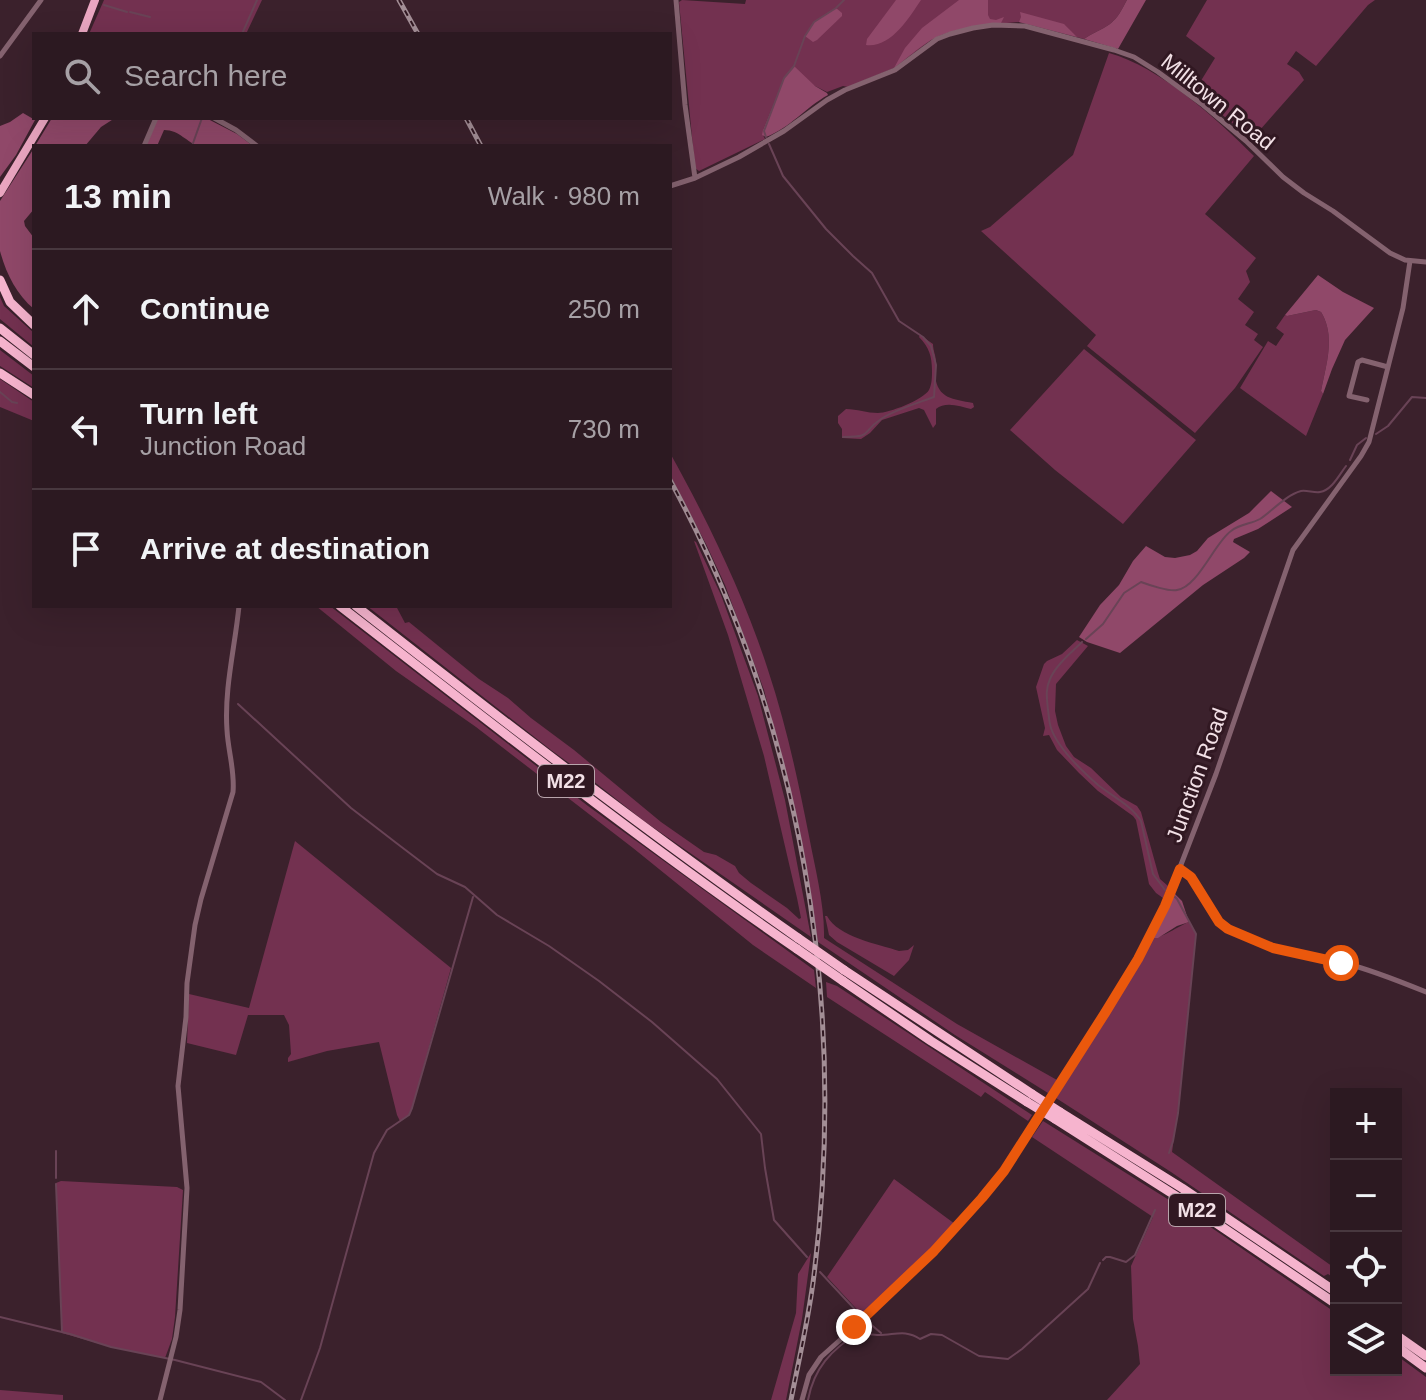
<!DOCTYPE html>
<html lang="en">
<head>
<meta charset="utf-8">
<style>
  body { margin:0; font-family:Helvetica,sans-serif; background:#38262e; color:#f1f3f6 }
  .controls { position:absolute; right:24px; bottom:24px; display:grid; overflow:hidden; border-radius:0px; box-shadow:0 8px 32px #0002 }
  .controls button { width:72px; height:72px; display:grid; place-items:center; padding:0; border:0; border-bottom:2px solid #48383f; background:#2c1921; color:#f1f3f6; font:40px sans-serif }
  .stop { position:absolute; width:24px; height:24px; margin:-18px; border:6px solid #ea580c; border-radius:50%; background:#fff }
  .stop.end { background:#ea580c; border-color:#fff; box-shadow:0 2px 8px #0008 }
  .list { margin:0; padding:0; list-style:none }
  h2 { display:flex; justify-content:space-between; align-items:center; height:104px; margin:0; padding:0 32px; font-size:34px }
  h2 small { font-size:26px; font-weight:400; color:#a6a0a5 }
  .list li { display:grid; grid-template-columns:52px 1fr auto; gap:24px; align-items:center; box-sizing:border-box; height:120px; padding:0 32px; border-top:2px solid #48383f }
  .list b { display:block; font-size:30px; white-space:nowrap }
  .list p { margin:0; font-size:26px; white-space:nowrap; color:#a6a0a5 }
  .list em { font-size:26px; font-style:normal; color:#a6a0a5 }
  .icon { flex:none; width:44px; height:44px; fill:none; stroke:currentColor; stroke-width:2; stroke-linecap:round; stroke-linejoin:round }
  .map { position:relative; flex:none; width:1426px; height:1400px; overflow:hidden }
  .search { position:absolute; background:#2c1921; box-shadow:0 8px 32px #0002; left:32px; top:32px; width:640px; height:88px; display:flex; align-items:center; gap:20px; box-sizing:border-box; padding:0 28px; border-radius:0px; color:#a6a0a5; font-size:30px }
  .panel { position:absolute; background:#2c1921; box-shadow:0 8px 32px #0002; left:32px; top:144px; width:640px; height:464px; border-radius:0px }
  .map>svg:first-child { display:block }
</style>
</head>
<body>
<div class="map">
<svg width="1426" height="1400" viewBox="0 0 1426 1400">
  <rect width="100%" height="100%" fill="#3b212c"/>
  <path fill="#733150" d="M104,0H262L246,34H89Z
    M682,0L745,4L746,0H1127C1122,9 1118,18 1110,24C1102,30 1092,33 1084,39L1019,22L975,26L941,35L931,40L894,68L848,87L843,86L827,92L815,86L784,78L763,130V135L765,139L699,171L695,168L679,2Z
    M1207,0H1375L1368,5L1316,66L1296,51L1287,64L1299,72L1304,80L1252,139L1194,92L1215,58L1186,36Z
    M1109,53C1160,67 1217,119 1254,156L1205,214L1256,258L1246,271L1250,282L1238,299L1254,312L1245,325L1258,334L1254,340L1263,347L1235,388L1195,433L1087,346L1096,335L981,231L990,227L1073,155Z
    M0,297L4,306L34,333V347L0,319Z
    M1316,310L1321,312C1336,336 1326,365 1321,391L1323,394L1306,436L1240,388L1268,341L1276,346L1284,334L1276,328L1285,315L1287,316Z
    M920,335L933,344C933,351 936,355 936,363C937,367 935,371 935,376C938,399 953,399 973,403L974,407L971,409C960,406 945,401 936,409V424L933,428L924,410L919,408L882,420L870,433L861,439L842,438V429L838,423V416L846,409C857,409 867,413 878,413C889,413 923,400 929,390C932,384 932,377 932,371C932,356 929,347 919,337Z
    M1084,349L1196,440L1123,524L1055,470L1010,430Z
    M0,350L34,376V388L0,366Z
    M0,379L34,402V421L0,407Z
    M670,453C707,519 745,598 768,670C786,724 798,780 809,836C815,868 825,906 824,938L957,1024L1057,1080L1048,1093L955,1035L818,942L800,833L764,690L725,585L706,544L670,475Z
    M694,541L696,542L721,595L758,696L785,800L811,937L644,821L588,777L551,750L367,606H396L405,623L409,622L479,679L508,698L531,718L574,750L661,822L704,852L716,855L735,866L739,873L751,883L787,908L799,919L801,918L797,898L764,756L728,635Z
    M316,606H330L588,806L814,970L816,988L753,945L633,848L476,727L396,671Z
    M1077,640L1088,646L1056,684L1055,711L1058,725L1066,746L1074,757L1091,768L1121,797L1137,806L1141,812L1158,873L1160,879L1168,886L1163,898L1156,893L1149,884L1136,820L1133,816L1098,791L1079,773L1057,750L1049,735L1043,736L1045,728L1036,687L1044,664L1047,661L1062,654Z
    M295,841L451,968L412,1108L409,1115L400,1121L397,1115L379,1042L327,1051L288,1062V1058L291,1054L289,1025L284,1015H248L236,1055L187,1043L189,994L249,1008Z
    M825,916H827C838,937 878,944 899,951L908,950L914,945L909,960L894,976L837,942L829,935Z
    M1189,922L1196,934L1180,1095L1172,1152L1336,1269V1283L1333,1281L1334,1278L1328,1274L1324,1276L1171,1172L1056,1098L1134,971L1152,938C1161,939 1178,926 1189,922Z
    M826,982L837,986L1032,1115L1028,1121L985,1092L981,1097L827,997Z
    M1043,1121L1193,1215L1336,1313V1370H1396V1355L1426,1377V1400H1107L1140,1364L1138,1346L1133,1319L1131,1266L1153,1217L1032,1137Z
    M894,1179L955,1224L863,1316L827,1277Z
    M61,1181L177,1187L183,1190L175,1317L172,1339L165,1358L111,1347L62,1333L56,1183Z
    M811,1253L802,1319L786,1400H771L796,1313L798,1274Z
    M0,1390L63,1395V1400H0Z"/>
  <path fill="#904869" d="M896,0H921C909,18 891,48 866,45L867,39Z
    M959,0H988V15L990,19L996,20L1004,17L1001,23C977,26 952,28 931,40C918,48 906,59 894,68L905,48L922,28Z
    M1127,0H1146L1118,49L1084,39C1092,33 1102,30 1110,24C1118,18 1122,9 1127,0Z
    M836,8L842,13V16L817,40L813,42L805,36L814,22Z
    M1020,12L1064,24L1077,37L1019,22L1021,17Z
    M794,66L815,86L827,93L828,95C806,107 790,128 766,137L762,135L763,130L784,78Z
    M23,113L35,120L16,155L0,177V126L10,122Z
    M52,118H115L101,127L85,146H35Z
    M158,118H206L237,134L253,146C240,146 210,149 199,146C187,143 180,130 164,130L157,146H146Z
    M34,148V209L24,221L25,226L34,238V309C16,294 6,273 0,251V201Z
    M1318,275L1343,292L1374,308L1345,340L1332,369L1323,394L1321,391C1326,365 1336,336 1321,312L1316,310L1287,316L1285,315Z
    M1271,491L1292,507L1258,529L1234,539L1233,542L1250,552L1244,558L1203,585L1120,653L1087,642L1079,637L1100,605L1119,585L1133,561L1146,546L1165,557L1175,558L1190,555L1197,551L1208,538L1249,513Z
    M1175,894L1182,901L1189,922L1177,926L1158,938H1152Z"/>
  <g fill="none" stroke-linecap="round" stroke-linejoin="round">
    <path stroke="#694356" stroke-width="2" d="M104,5L127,12
      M130,12L150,17
      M242,34L257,0
      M766,137L764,131L784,78L794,66L805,36L814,22L836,8L844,0
      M769,144L783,176L826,229L853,256L872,273L899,321L923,337L931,346L936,365L934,397C918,403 894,410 881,419C860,433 874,437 843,437
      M192,146L202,118
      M0,392L12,402L17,403
      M1376,434L1388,426L1412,397L1426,398
      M1350,460L1357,445L1366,438
      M1086,639L1103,624L1124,593L1141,582C1149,585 1170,592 1177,590C1198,587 1215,542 1231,531C1240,524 1251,524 1260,519C1272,511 1286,495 1301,491C1307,490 1314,493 1320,492C1332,490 1339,475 1346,466
      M1082,642C1071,653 1056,665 1050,679C1045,690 1047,699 1048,710C1049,716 1049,723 1051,728C1058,749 1082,771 1098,785C1112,796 1131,805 1141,821L1153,874L1165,890
      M238,704L351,808L395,842L437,874L465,887L497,915L549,946L599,981L652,1022L717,1079L761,1134L765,1168L774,1220L807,1257
      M1169,1153L1173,1141L1178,1113L1196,934L1177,899L1173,895
      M56,1178V1151
      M56,1184L62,1331
      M1103,1260L1106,1257H1110L1126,1262L1135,1255L1155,1210
      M820,1272L861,1316L881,1333
      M0,1317L70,1334L111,1347L175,1360L261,1382L285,1400
      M301,1400L320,1348L374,1153L387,1130L409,1115L412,1108L473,897
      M808,1400C814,1368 831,1350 858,1333C865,1333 872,1335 879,1335C895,1335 905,1329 920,1339L931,1334L942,1335L979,1356L1008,1359L1022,1349L1088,1289L1100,1263"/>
    <path stroke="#84626f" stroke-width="5" d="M676,0L685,105L695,178
      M0,56L41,0
      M214,118L236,130L257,146
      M144,146L156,118
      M670,186L695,178L739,157L784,131L827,100L845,90L895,70L937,39L950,34L973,28L993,25L1025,26L1114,50L1134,57L1158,72L1203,105L1246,141L1283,177L1304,193L1333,211L1390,253L1405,260L1426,262
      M1367,400L1349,396L1358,362L1362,360L1388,367
      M1180,869C1203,881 1204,914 1225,927C1260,950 1304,954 1344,963C1372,970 1399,981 1426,992
      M1048,1104L1122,986L1165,906L1216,774L1293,550L1361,456L1369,442L1403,308L1410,261
      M160,1400L176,1337L180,1310L187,1188L178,1086L186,1017L187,983L195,925L201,899L233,792C235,771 228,751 227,730C224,689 235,647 239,606
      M802,1400L809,1375L821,1357L868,1315L934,1251L965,1217L1004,1171L1042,1113"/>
    <path stroke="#eaa6c1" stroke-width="8" d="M82,34L95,0
      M0,193L45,118"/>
    <path stroke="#f6b4ce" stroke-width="9" d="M0,280L10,302L34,325
      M0,328L34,355
      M0,341L34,367
      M0,373L34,395
      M340,606C491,723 640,841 797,949
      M356,606C501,720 647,832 798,938
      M844,970L1032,1094
      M843,981L931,1041L1027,1102
      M1060,1112L1182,1188L1336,1292
      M1055,1119L1176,1196L1336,1304
      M1396,1335L1426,1356
      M1396,1346L1426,1368"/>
    <g stroke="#a38e96" stroke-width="5">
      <path id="rail" d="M399,0L418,34
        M466,118L481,146
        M670,480C802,722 848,1003 814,1275C809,1317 799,1359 791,1400"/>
    </g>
    <use href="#rail" stroke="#311822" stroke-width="2" stroke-dasharray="6" stroke-linecap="butt"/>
    <path stroke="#f6b4ce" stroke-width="9" d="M798,938L844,970
      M797,949L843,981
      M1032,1094L1060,1112
      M1027,1102L1055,1119"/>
  </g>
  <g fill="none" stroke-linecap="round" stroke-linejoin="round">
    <path stroke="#ea580c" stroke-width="10" d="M854,1327L934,1251L982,1198L1004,1171L1105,1013L1138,959L1165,906L1180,869L1191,877L1219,922L1228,929L1273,948L1341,963"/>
  </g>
  <g text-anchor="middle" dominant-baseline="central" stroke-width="6" stroke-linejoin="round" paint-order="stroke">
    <g fill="#311822" stroke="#b8a4ab" stroke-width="2">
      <rect x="538" y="765" width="56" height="32" rx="6"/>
      <rect x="1169" y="1194" width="56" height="32" rx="6"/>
    </g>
    <g font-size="20" font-weight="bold" fill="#f2e0e6">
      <text x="566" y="781">M22</text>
      <text x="1197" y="1210">M22</text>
    </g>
    <g font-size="22" fill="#f2e0e6" stroke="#311822">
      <text transform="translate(1218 102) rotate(39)">Milltown Road</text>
      <text transform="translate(1197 775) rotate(-70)">Junction Road</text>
    </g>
  </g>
</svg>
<div class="controls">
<button>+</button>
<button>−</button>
<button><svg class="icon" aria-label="locate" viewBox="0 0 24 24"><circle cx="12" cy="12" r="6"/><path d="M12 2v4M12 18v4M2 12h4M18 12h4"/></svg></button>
<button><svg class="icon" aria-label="layers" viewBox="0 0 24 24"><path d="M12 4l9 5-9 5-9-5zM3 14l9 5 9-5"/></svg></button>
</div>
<div class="stop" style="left:1341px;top:963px"></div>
<div class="stop end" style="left:854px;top:1327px"></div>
<div class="search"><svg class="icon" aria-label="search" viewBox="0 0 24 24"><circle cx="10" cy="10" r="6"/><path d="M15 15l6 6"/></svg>Search here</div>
<section class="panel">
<h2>13 min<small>Walk · 980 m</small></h2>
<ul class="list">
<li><svg class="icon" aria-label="ahead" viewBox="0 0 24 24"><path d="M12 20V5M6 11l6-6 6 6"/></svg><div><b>Continue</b></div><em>250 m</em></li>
<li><svg class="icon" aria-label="left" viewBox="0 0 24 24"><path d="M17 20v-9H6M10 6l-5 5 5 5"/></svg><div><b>Turn left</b><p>Junction Road</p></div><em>730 m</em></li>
<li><svg class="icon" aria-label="arrive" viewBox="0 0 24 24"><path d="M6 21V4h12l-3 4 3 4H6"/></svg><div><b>Arrive at destination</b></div></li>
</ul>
</section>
</div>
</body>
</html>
